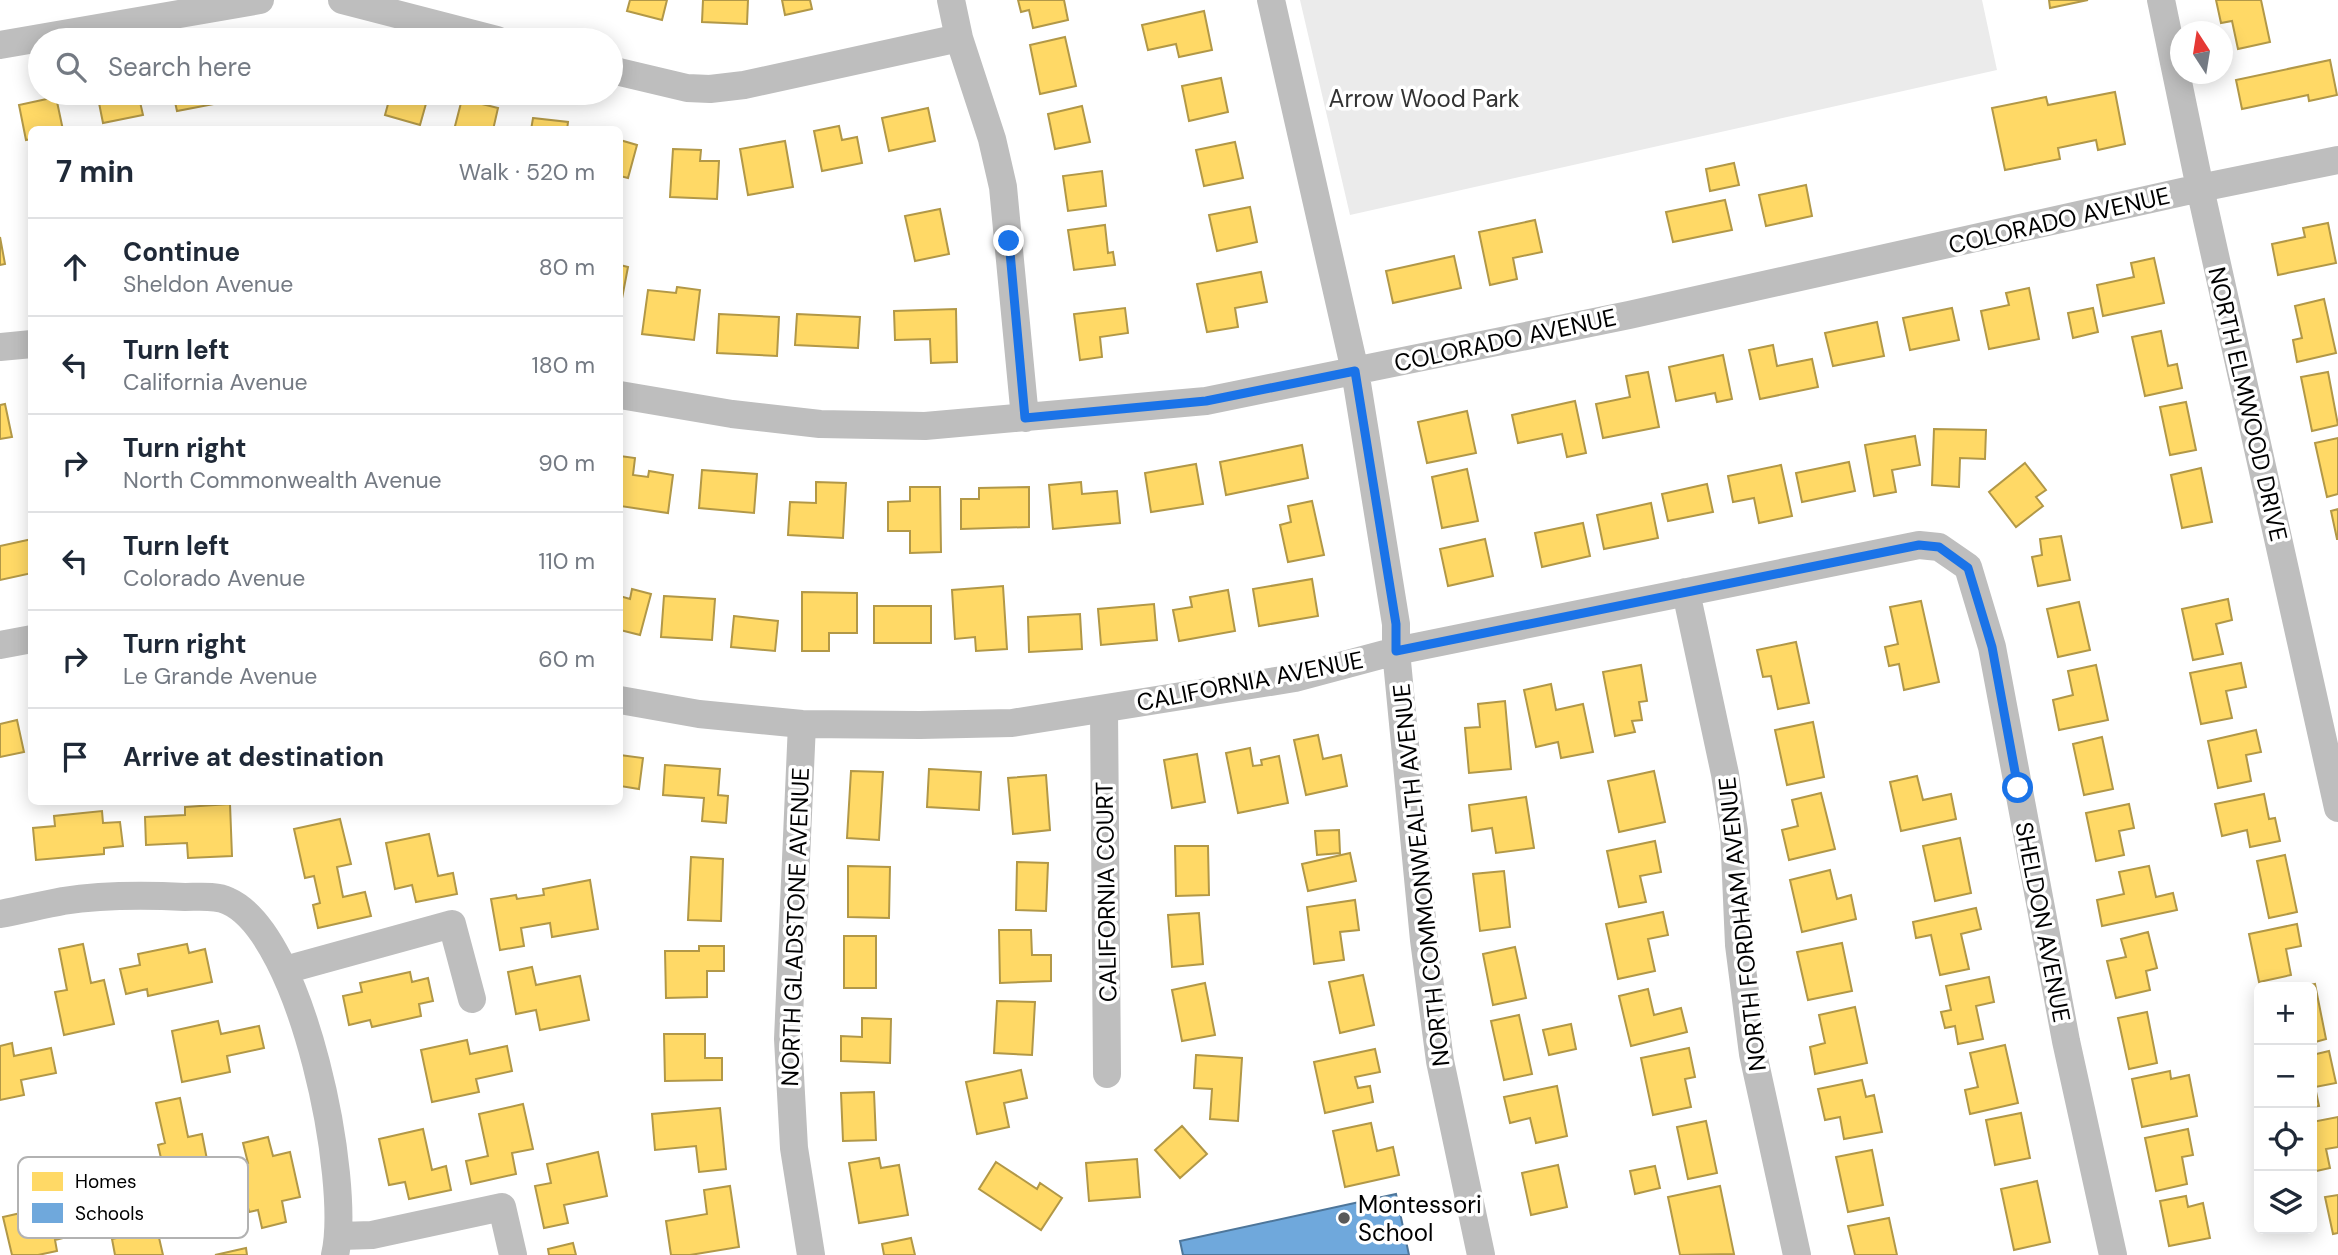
<!DOCTYPE html>
<html lang="en">
<head>
<meta charset="utf-8">
<style>
  body { margin:0; font-family:"DM Sans",sans-serif; background:#f2f2f3; color:#1f2937 }
  .controls { position:absolute; right:21px; bottom:21px; display:grid; overflow:hidden; border-radius:10px; box-shadow:0 4px 18px #0003 }
  .controls button { width:63px; height:63px; display:grid; place-items:center; padding:0; border:0; border-bottom:2px solid #e0e1e3; background:#fff; color:#1f2937; font:35px sans-serif }
  .compass { position:absolute; left:2170px; top:21px; width:63px; height:63px; border-radius:50%; background:#fff; box-shadow:0 4px 18px #0003; rotate:348deg }
  .stop { position:absolute; width:21px; height:21px; margin:-16px; border:5px solid #1a73e8; border-radius:50%; background:#fff }
  .stop.end { background:#1a73e8; border-color:#fff; box-shadow:0 2px 7px #0008 }
  .list { margin:0; padding:0; list-style:none }
  h2 { display:flex; justify-content:space-between; align-items:center; height:91px; margin:0; padding:0 28px; font-size:30px }
  h2 small { font-size:23px; font-weight:400; color:#747a83 }
  .list li { display:grid; grid-template-columns:46px 1fr auto; gap:21px; align-items:center; box-sizing:border-box; height:98px; padding:0 28px; border-top:2px solid #e0e1e3 }
  .list b { display:block; font-size:26px; white-space:nowrap }
  .list p { margin:0; font-size:23px; white-space:nowrap; color:#747a83 }
  .list em { font-size:23px; font-style:normal; color:#747a83 }
  .icon { flex:none; width:38px; height:38px; fill:none; stroke:currentColor; stroke-width:2; stroke-linecap:round; stroke-linejoin:round }
  .map { position:relative; flex:none; width:2338px; height:1255px; overflow:hidden }
  .search { position:absolute; background:#fff; box-shadow:0 4px 18px #0003; left:28px; top:28px; width:595px; height:77px; display:flex; align-items:center; gap:18px; box-sizing:border-box; padding:0 24px; border-radius:38px; color:#747a83; font-size:26px }
  .panel { position:absolute; background:#fff; box-shadow:0 4px 18px #0003; left:28px; top:126px; width:595px; height:679px; border-radius:10px }
  .map>svg:first-child { display:block }
</style>
</head>
<body>
<div class="map">
<svg width="2338" height="1255" viewBox="0 0 2338 1255">
  <rect width="100%" height="100%" fill="#fff"/>
  <path fill="#ebebeb" d="M1300,0H1982L1997,70L1350,215Z"/>
  <path fill="#ffd966" stroke="#b29847" stroke-width="2" d="M630,0H667L662,20L627,11Z
    M703,0H748L747,24L702,22Z
    M782,0H810L812,9L785,15Z
    M1018,0H1064L1068,20L1033,28L1029,10L1021,12Z
    M2049,0H2088L2050,8Z
    M2216,0H2261L2270,42L2238,49L2232,21L2221,23Z
    M1204,11L1212,50L1179,57L1176,44L1148,50L1142,25Z
    M1065,37L1076,86L1040,94L1030,45Z
    M2330,60L2337,95L2309,101L2308,95L2242,109L2236,80Z
    M1221,78L1228,112L1189,121L1182,86Z
    M2115,92L2125,144L2098,150L2096,140L2058,148L2060,159L2005,170L1992,108L2046,97L2048,105Z
    M97,93H138L143,115L103,123Z
    M173,93H212L214,104L177,111Z
    M249,93H287L288,94L251,102Z
    M320,93H360L359,103L319,98Z
    M391,93H429L420,125L385,115Z
    M56,97L63,130H32V139L26,140L19,105Z
    M462,99L498,108L493,130H454Z
    M1082,106L1090,142L1055,149L1048,114Z
    M928,108L935,141L889,151L882,118Z
    M533,118L568,122L567,130H531Z
    M839,126L842,140L857,137L862,163L822,171L814,131Z
    M620,140L637,145L628,178L620,176Z
    M785,141L793,187L748,195L740,149Z
    M1235,142L1243,178L1204,186L1196,150Z
    M673,149L701,150L700,161H719L717,199L670,197Z
    M1734,163L1739,185L1710,191L1706,169Z
    M1102,171L1106,206L1068,211L1063,176Z
    M1806,185L1812,216L1766,226L1759,195Z
    M1725,200L1732,230L1673,242L1666,212Z
    M1250,207L1257,242L1217,251L1209,215Z
    M940,209L949,254L915,261L905,216Z
    M1535,220L1542,252L1513,258L1517,279L1490,285L1479,232Z
    M2328,223L2336,263L2278,275L2272,244L2305,237L2303,228Z
    M1105,225L1108,253L1113,252L1115,265L1074,270L1068,230Z
    M0,237L5,264L0,265Z
    M1454,256L1461,288L1393,303L1386,271Z
    M2154,258L2164,303L2103,316L2097,285L2134,277L2131,263Z
    M620,265L628,267L620,309Z
    M1261,272L1267,302L1235,308L1238,327L1207,332L1197,284Z
    M677,287L700,290L694,340L642,334L648,290L676,293Z
    M2029,288L2039,339L1989,349L1981,311L2009,305L2006,293Z
    M2324,299L2336,353L2297,362L2293,340L2302,338L2295,306Z
    M1125,308L1128,333L1100,337L1102,357L1080,360L1074,314Z
    M1952,308L1959,340L1910,350L1903,318Z
    M2093,308L2098,332L2073,338L2068,313Z
    M956,309L957,362L931,363L930,339L895,340L894,311Z
    M719,314L779,317L777,356L717,353Z
    M797,314L860,317L858,348L795,345Z
    M1877,322L1884,356L1833,366L1825,333Z
    M2161,331L2168,366L2177,364L2182,388L2145,396L2132,337Z
    M1773,345L1777,366L1812,359L1818,387L1760,399L1749,350Z
    M1723,355L1732,399L1717,402L1715,393L1676,401L1669,367Z
    M1648,372L1659,427L1603,438L1596,404L1630,397L1626,376Z
    M2328,372L2338,425L2312,431L2301,377Z
    M1575,401L1586,453L1567,457L1562,434L1518,443L1512,415Z
    M2186,402L2196,450L2170,455L2160,407Z
    M5,404L12,437L0,439V405Z
    M1467,411L1476,453L1427,463L1418,422Z
    M1934,429L1986,430L1985,459L1960,458L1959,487L1932,485Z
    M1915,436L1920,465L1892,470L1896,492L1874,496L1865,445Z
    M2338,438V494L2327,497L2315,443Z
    M1302,445L1308,478L1226,495L1220,462Z
    M620,456L635,458L633,475L648,477L649,471L673,475L668,513L620,506Z
    M1849,462L1855,491L1802,502L1796,473Z
    M2025,463L2046,490L2036,497L2043,506L2016,527L1989,492Z
    M1196,464L1203,504L1151,512L1145,473Z
    M1781,465L1792,516L1759,523L1754,498L1733,502L1728,476Z
    M2201,468L2212,522L2182,528L2171,475Z
    M1467,469L1478,521L1442,528L1432,477Z
    M702,470L757,474L754,513L699,508Z
    M816,482L846,483L843,538L788,535L790,502L816,503Z
    M1081,482L1082,494L1117,491L1120,523L1053,529L1049,485Z
    M1707,484L1713,512L1668,521L1662,494Z
    M910,487H940L941,552L910,553V531H888V502L910,501Z
    M1029,487V527L961,529V499H979V488Z
    M1312,501L1324,555L1288,562L1280,525L1291,522L1288,506Z
    M1651,503L1658,538L1604,549L1597,515Z
    M2338,509V539H2337L2331,511Z
    M1583,523L1590,556L1542,567L1535,533Z
    M2061,536L2070,580L2038,586L2032,557L2042,555L2040,539Z
    M32,539V573L0,580V546Z
    M1485,539L1493,576L1448,586L1440,549Z
    M1312,579L1318,616L1259,626L1253,589Z
    M1003,586L1007,649L976,651L975,637L955,639L952,590Z
    M632,589L651,594L640,635L620,630V596L630,599Z
    M1228,590L1235,631L1179,641L1173,610L1192,607L1190,597Z
    M802,592L857,593V633H829V651H802Z
    M664,596L715,599L712,640L661,637Z
    M2228,599L2232,620L2216,624L2223,654L2193,660L2182,609Z
    M1921,601L1939,682L1904,690L1899,664L1889,666L1885,647L1898,644L1890,607Z
    M2079,602L2090,650L2058,657L2047,609Z
    M1154,604L1157,640L1101,645L1098,609Z
    M874,606H931V643H874Z
    M1080,614L1082,649L1029,652L1028,617Z
    M734,616L778,621L775,651L731,647Z
    M1796,642L1809,703L1778,709L1771,676L1763,677L1757,650Z
    M2241,663L2246,687L2226,691L2232,718L2201,724L2190,673Z
    M1641,665L1647,701L1639,702L1642,720L1632,721L1635,732L1615,736L1603,672Z
    M2096,665L2108,720L2059,730L2053,700L2073,695L2068,671Z
    M1551,684L1556,710L1583,704L1593,752L1561,758L1558,742L1536,747L1524,690Z
    M1505,701L1511,769L1469,773L1465,728L1480,727L1478,704Z
    M17,720L24,752L0,757V724Z
    M1813,722L1824,777L1787,785L1775,730Z
    M2256,730L2261,752L2246,755L2251,781L2218,788L2208,741Z
    M1318,735L1323,759L1341,755L1347,786L1306,795L1294,740Z
    M2102,737L2113,789L2084,795L2073,744Z
    M1250,748L1253,766L1262,765L1261,760L1279,756L1288,803L1238,813L1226,753Z
    M1197,754L1205,802L1172,808L1164,760Z
    M620,755L643,758L639,789L620,786Z
    M665,765L720,769L718,795L728,796L726,823L702,821L704,798L663,795Z
    M929,769L981,772L979,810L927,807Z
    M851,771L883,772L879,840L847,838Z
    M1654,771L1665,822L1619,832L1608,781Z
    M1046,775L1050,830L1013,834L1008,778Z
    M1917,776L1923,800L1951,794L1956,819L1901,831L1890,782Z
    M1821,793L1835,849L1789,860L1782,830L1798,826L1792,800Z
    M2264,794L2269,819L2275,818L2280,841L2250,847L2247,830L2222,836L2215,804Z
    M1526,797L1534,848L1496,853L1492,828L1472,831L1469,805Z
    M230,804L232,856L188,858L187,843L146,845L145,817L185,815V807Z
    M2129,804L2134,828L2119,831L2124,855L2096,861L2086,813Z
    M102,811L103,823L120,822L123,846L104,848V854L36,860L33,828L55,826L54,816Z
    M340,819L351,864L337,867L343,897L365,892L371,916L318,928L313,905L320,903L314,876L305,878L294,829Z
    M1339,830L1340,853L1317,855L1315,831Z
    M429,834L438,876L453,873L457,894L416,902L412,885L395,889L386,843Z
    M1960,838L1971,893L1935,901L1923,846Z
    M1655,841L1661,872L1640,876L1646,902L1619,907L1607,851Z
    M1175,846H1208L1209,895L1176,896Z
    M1350,853L1356,881L1308,891L1302,864Z
    M2285,855L2297,912L2269,918L2257,861Z
    M691,857L723,859L721,921L688,920Z
    M1017,862L1048,863L1046,911L1016,910Z
    M848,866L890,867L889,918L848,917Z
    M2149,866L2156,897L2173,893L2177,910L2102,926L2097,900L2124,894L2119,872Z
    M1830,870L1837,899L1851,895L1856,919L1802,932L1790,880Z
    M1504,871L1510,927L1480,931L1473,874Z
    M590,880L598,929L552,937L550,923L521,928L524,946L500,950L491,899L516,895L517,899L544,895L543,889Z
    M1355,900L1359,930L1340,932L1344,960L1314,964L1307,907Z
    M1976,908L1981,929L1961,934L1969,969L1940,975L1931,935L1916,938L1913,922Z
    M1663,912L1668,935L1648,939L1655,971L1618,979L1606,924Z
    M1199,913L1203,964L1172,967L1168,915Z
    M2297,924L2301,946L2286,949L2291,975L2259,982L2249,934Z
    M999,930H1031L1032,955H1051V981L1000,983Z
    M2148,932L2157,968L2146,971L2150,990L2116,998L2107,961L2126,957L2121,939Z
    M844,936H876V988H844Z
    M1842,943L1852,991L1808,1000L1797,952Z
    M83,944L91,983L104,980L114,1024L64,1035L55,992L67,990L59,949Z
    M187,944L189,953L205,949L212,982L148,996L147,989L126,994L120,969L140,965L138,954Z
    M699,946H724V971H707V997L666,998L665,951H699Z
    M1515,947L1526,998L1493,1005L1483,954Z
    M532,967L536,985L580,976L589,1020L540,1030L536,1010L516,1014L508,972Z
    M410,972L412,982L428,978L433,1001L419,1004L421,1016L372,1027L370,1020L349,1025L343,996L362,992L360,983Z
    M1363,975L1374,1025L1340,1033L1329,982Z
    M1989,977L1994,1002L1976,1006L1983,1039L1958,1044L1955,1026L1945,1028L1941,1012L1951,1010L1946,986Z
    M1205,983L1215,1035L1182,1041L1172,990Z
    M2315,984L2326,1039L2312,1043V987H2299Z
    M1648,989L1654,1015L1681,1008L1687,1032L1631,1046L1619,996Z
    M997,1001L1035,1002L1032,1055L994,1053Z
    M1855,1007L1867,1063L1815,1074L1810,1047L1825,1043L1819,1015Z
    M2147,1012L2157,1063L2129,1069L2118,1018Z
    M1519,1015L1532,1074L1504,1080L1491,1021Z
    M862,1018L891,1019L890,1063L841,1061V1036L862,1037Z
    M218,1021L221,1034L259,1026L264,1048L227,1056L230,1072L182,1082L172,1031Z
    M1571,1024L1576,1049L1549,1055L1543,1030Z
    M664,1034H705V1058H722V1080L665,1081Z
    M467,1040L470,1054L507,1046L512,1071L476,1079L479,1092L432,1102L421,1050Z
    M12,1043L14,1056L51,1048L56,1073L21,1080L24,1095L0,1100V1046Z
    M2005,1045L2018,1103L1970,1114L1965,1090L1978,1087L1970,1053Z
    M1689,1048L1695,1077L1685,1079L1691,1107L1653,1115L1641,1058Z
    M1375,1049L1380,1072L1355,1077L1358,1088L1370,1086L1373,1102L1325,1113L1314,1062Z
    M2329,1051L2336,1083L2315,1087L2319,1106L2312,1107V1055Z
    M1196,1055L1242,1058L1238,1121L1210,1119L1212,1089L1194,1088Z
    M1021,1070L1027,1098L1004,1103L1009,1127L977,1134L966,1082Z
    M2170,1071L2171,1079L2189,1075L2197,1116L2142,1127L2132,1079Z
    M1862,1080L1866,1097L1874,1095L1882,1132L1844,1139L1840,1117L1825,1120L1818,1089Z
    M1557,1086L1567,1136L1536,1143L1530,1118L1510,1123L1504,1097Z
    M874,1092L876,1140L843,1141L841,1093Z
    M180,1098L188,1137L202,1134L211,1180L168,1189L158,1145L165,1143L156,1103Z
    M523,1104L533,1149L512,1153L516,1174L471,1184L466,1161L488,1156L479,1114Z
    M720,1108L726,1169L699,1172L696,1146L655,1150L652,1114Z
    M2021,1113L2030,1158L1995,1165L1986,1120Z
    M2338,1117V1147L2326,1149L2330,1168L2312,1172V1122Z
    M1706,1121L1717,1173L1688,1179L1677,1127Z
    M1371,1123L1377,1151L1393,1147L1399,1175L1345,1187L1333,1131Z
    M1182,1126L1207,1154L1180,1178L1155,1150Z
    M423,1129L432,1170L446,1166L451,1190L409,1199L405,1182L389,1185L379,1139Z
    M2188,1129L2193,1155L2182,1157L2187,1184L2156,1191L2145,1138Z
    M268,1137L273,1156L290,1152L300,1197L282,1201L286,1222L262,1228L258,1210L249,1212L238,1165L248,1163L243,1143Z
    M1872,1150L1883,1205L1848,1212L1836,1157Z
    M598,1152L607,1196L564,1205L568,1223L544,1228L535,1186L551,1183L547,1164Z
    M879,1158L881,1168L899,1165L908,1215L859,1223L849,1163Z
    M1137,1159L1140,1197L1089,1201L1086,1163Z
    M996,1162L1037,1189L1040,1183L1062,1198L1041,1230L979,1189Z
    M1558,1165L1567,1207L1531,1215L1522,1173Z
    M1655,1166L1660,1188L1635,1194L1630,1171Z
    M2037,1181L2050,1242L2014,1250L2001,1189Z
    M730,1186L739,1247L690,1255H671L666,1221L707,1214L704,1190Z
    M1720,1186L1734,1254L1680,1255L1668,1197Z
    M2338,1195V1233L2333,1234L2325,1197Z
    M2186,1196L2188,1207L2203,1203L2210,1238L2169,1246L2160,1201Z
    M47,1207L49,1217L86,1209L91,1231L55,1240L57,1251L38,1255H12L3,1217Z
    M1889,1218L1897,1255H1855L1848,1226Z
    M157,1229L163,1255H115L112,1239Z
    M911,1238L915,1255H884L882,1244Z
    M573,1243L576,1255H549L548,1249Z
    M246,1248L247,1255H215Z"/>
  <path fill="#6fa8dc" stroke="#4e769a" stroke-width="2" d="M1396,1194L1409,1255H1183L1180,1241Z"/>
  <g fill="none" stroke-linecap="round" stroke-linejoin="round">
    <path stroke="#bebebe" stroke-width="28" d="M342,0L497,40
      M951,0L959,38L992,139L1003,187L1025,418
      M1271,0L1355,371L1396,624V651L1424,940L1440,1061L1481,1255
      M2161,0L2200,188L2338,808
      M0,45L260,0
      M611,70L687,88L710,89L744,85L959,38
      M0,347L32,344
      M620,395L732,414L820,424L925,426L1206,401L1629,315L2200,188L2338,160
      M1686,592L1725,774L1734,831L1739,945L1753,1054L1797,1255
      M0,645L32,639
      M620,700L699,714L802,724L920,725L1012,723L1295,678L1396,651L1919,545L1939,547L1968,567L1992,647L2066,1041L2113,1255
      M1104,709L1107,1074
      M802,724L788,1039L794,1148L811,1255
      M0,914C21,910 42,905 63,901C102,895 145,895 185,897C198,897 216,895 228,901C303,934 352,1182 335,1255
      M285,970L452,924L472,999
      M340,1236L372,1235L502,1207L513,1255"/>
  </g>
  <g fill="none" stroke-linecap="round" stroke-linejoin="round">
    <path stroke="#1a73e8" stroke-width="9" d="M1009,241L1025,418L1206,401L1355,371L1396,624V651L1919,545L1939,547L1968,568L1992,647L2018,788"/>
  </g>
  <circle fill="#595959" stroke="#fff" stroke-width="2.5" cx="1344" cy="1218" r="7"/>
  <g text-anchor="middle" dominant-baseline="central" stroke-width="7" stroke-linejoin="round" paint-order="stroke">
    <g font-size="24" fill="#323232" stroke="#fff">
      <text x="1424" y="98">Arrow Wood Park</text>
    </g>
    <g font-size="24" fill="#000" stroke="#fff">
      <text transform="translate(2059 220) rotate(-13)">COLORADO AVENUE</text>
      <text transform="translate(1505 340) rotate(-12)">COLORADO AVENUE</text>
      <text transform="translate(2248 404) rotate(77)">NORTH ELMWOOD DRIVE</text>
      <text transform="translate(1250 681) rotate(-11)">CALIFORNIA AVENUE</text>
      <text transform="translate(1421 875) rotate(-96)">NORTH COMMONWEALTH AVENUE</text>
      <text transform="translate(1106 892) rotate(-91)">CALIFORNIA COURT</text>
      <text transform="translate(2043 922) rotate(79)">SHELDON AVENUE</text>
      <text transform="translate(1742 924) rotate(-96)">NORTH FORDHAM AVENUE</text>
      <text transform="translate(795 927) rotate(-88)">NORTH GLADSTONE AVENUE</text>
    </g>
    <g font-size="24" fill="#000" stroke="#fff" text-anchor="start">
      <text x="1358" y="1204">Montessori<tspan x="1358" dy="28">School</tspan></text>
    </g>
  </g>
  <rect x="18" y="1157" width="230" height="81" rx="10" fill="#fff" stroke="#b2b2b2" stroke-width="2"/>
  <rect x="32" y="1172" width="31" height="19" fill="#ffd966"/>
  <rect x="32" y="1203" width="31" height="20" fill="#6fa8dc"/>
  <g font-size="19" fill="#000">
    <text x="75" y="1188">Homes</text>
    <text x="75" y="1220">Schools</text>
  </g>
</svg>
<div class="controls">
<button>+</button>
<button>−</button>
<button><svg class="icon" aria-label="locate" viewBox="0 0 24 24"><circle cx="12" cy="12" r="6"/><path d="M12 2v4M12 18v4M2 12h4M18 12h4"/></svg></button>
<button><svg class="icon" aria-label="layers" viewBox="0 0 24 24"><path d="M12 4l9 5-9 5-9-5zM3 14l9 5 9-5"/></svg></button>
</div>
<svg class="compass" viewBox="-18 -18 36 36"><path d="M0-13l5 13h-10z" fill="#e53935"/><path d="M0 13l5-13h-10z" fill="#747a83"/></svg>
<div class="stop" style="left:2018px;top:788px"></div>
<div class="stop end" style="left:1009px;top:241px"></div>
<div class="search"><svg class="icon" aria-label="search" viewBox="0 0 24 24"><circle cx="10" cy="10" r="6"/><path d="M15 15l6 6"/></svg>Search here</div>
<section class="panel">
<h2>7 min<small>Walk · 520 m</small></h2>
<ul class="list">
<li><svg class="icon" aria-label="ahead" viewBox="0 0 24 24"><path d="M12 20V5M6 11l6-6 6 6"/></svg><div><b>Continue</b><p>Sheldon Avenue</p></div><em>80 m</em></li>
<li><svg class="icon" aria-label="left" viewBox="0 0 24 24"><path d="M17 20v-9H6M10 6l-5 5 5 5"/></svg><div><b>Turn left</b><p>California Avenue</p></div><em>180 m</em></li>
<li><svg class="icon" aria-label="right" viewBox="0 0 24 24"><path d="M7 20v-9h11M14 6l5 5-5 5"/></svg><div><b>Turn right</b><p>North Commonwealth Avenue</p></div><em>90 m</em></li>
<li><svg class="icon" aria-label="left" viewBox="0 0 24 24"><path d="M17 20v-9H6M10 6l-5 5 5 5"/></svg><div><b>Turn left</b><p>Colorado Avenue</p></div><em>110 m</em></li>
<li><svg class="icon" aria-label="right" viewBox="0 0 24 24"><path d="M7 20v-9h11M14 6l5 5-5 5"/></svg><div><b>Turn right</b><p>Le Grande Avenue</p></div><em>60 m</em></li>
<li><svg class="icon" aria-label="arrive" viewBox="0 0 24 24"><path d="M6 21V4h12l-3 4 3 4H6"/></svg><div><b>Arrive at destination</b></div></li>
</ul>
</section>
</div>
</body>
</html>
